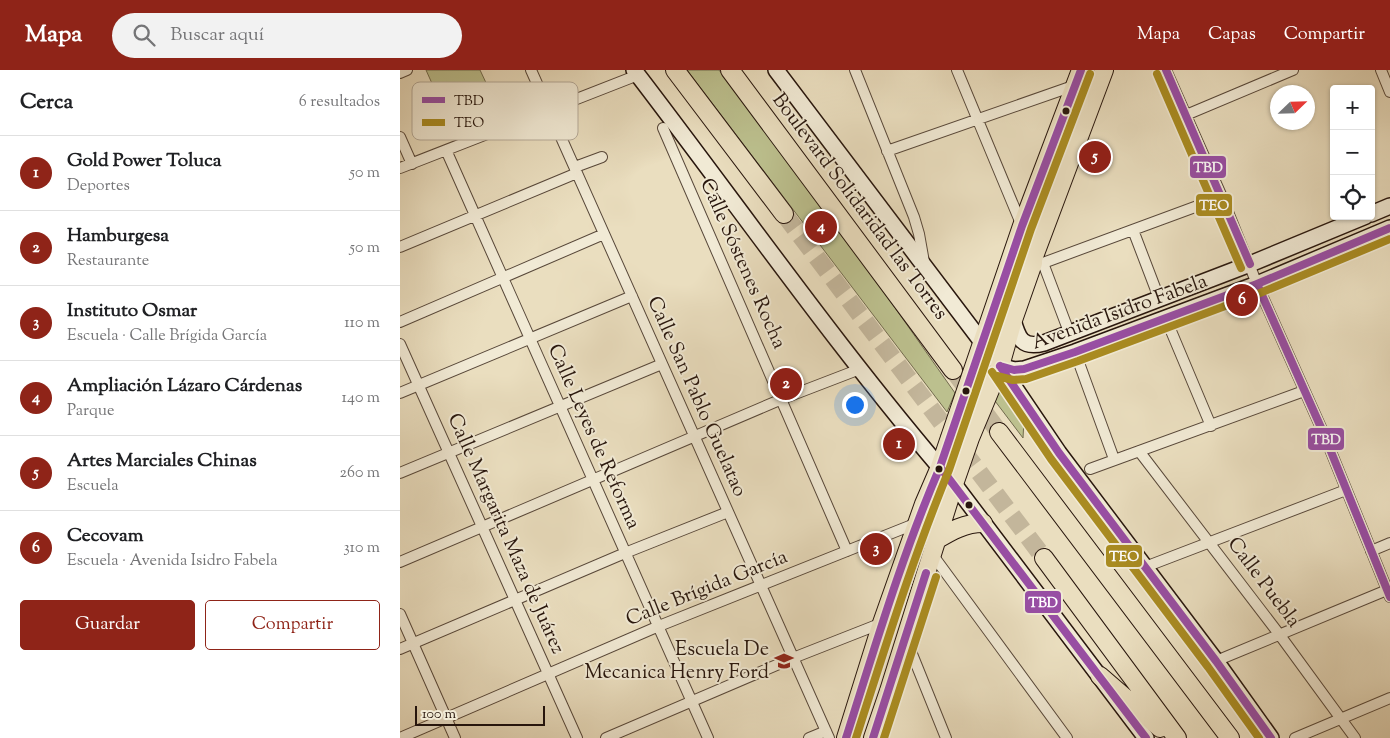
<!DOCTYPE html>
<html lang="es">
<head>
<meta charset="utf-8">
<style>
  body { margin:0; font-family:"Sorts Mill Goudy",serif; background:#f2f2f2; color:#202124 }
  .controls { position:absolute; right:15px; top:15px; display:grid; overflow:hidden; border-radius:5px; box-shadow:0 1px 4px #0004 }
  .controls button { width:45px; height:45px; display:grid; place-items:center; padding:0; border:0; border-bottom:1px solid #e0e0e0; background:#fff; color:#202124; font:25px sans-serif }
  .compass { position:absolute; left:870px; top:15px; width:45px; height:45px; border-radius:50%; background:#fff; box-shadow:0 1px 4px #0004; rotate:67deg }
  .scale { position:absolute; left:15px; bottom:12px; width:130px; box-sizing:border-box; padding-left:5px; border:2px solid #28160d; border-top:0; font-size:14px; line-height:18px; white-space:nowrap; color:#28160d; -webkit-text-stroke:4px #f1ead5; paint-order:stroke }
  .you { position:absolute; left:454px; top:334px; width:18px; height:18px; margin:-12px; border:4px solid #fff; border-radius:50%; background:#1a73e8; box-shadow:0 0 0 8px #1a73e833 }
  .badge { display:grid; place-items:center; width:32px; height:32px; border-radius:50%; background:#8f2418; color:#fff; font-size:16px; font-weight:700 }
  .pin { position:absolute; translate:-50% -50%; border:2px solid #fff; box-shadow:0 1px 5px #0006 }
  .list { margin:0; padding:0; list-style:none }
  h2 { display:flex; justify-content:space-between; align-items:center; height:65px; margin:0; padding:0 20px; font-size:21px }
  h2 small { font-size:16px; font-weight:400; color:#757577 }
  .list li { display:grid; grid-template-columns:32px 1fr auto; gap:15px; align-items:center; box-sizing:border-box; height:75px; padding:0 20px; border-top:1px solid #e0e0e0 }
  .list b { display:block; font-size:19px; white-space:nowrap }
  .list p { margin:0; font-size:16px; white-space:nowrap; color:#757577 }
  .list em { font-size:16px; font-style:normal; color:#757577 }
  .actions { display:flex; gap:10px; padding:15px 20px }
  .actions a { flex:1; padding:11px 0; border:1px solid #8f2418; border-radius:5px; text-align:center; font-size:18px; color:#8f2418 }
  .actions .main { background:#8f2418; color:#fff }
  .icon { flex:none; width:28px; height:28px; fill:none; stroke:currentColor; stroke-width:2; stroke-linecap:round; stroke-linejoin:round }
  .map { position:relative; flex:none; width:990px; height:668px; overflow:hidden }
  header { display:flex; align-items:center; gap:30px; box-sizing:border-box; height:70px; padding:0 25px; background:#8f2418; color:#fff }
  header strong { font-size:24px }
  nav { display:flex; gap:28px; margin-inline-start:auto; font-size:18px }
  .search { width:350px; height:45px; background:#f2f2f2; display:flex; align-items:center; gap:12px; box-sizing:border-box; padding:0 18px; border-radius:28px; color:#757577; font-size:19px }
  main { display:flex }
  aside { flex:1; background:#fff }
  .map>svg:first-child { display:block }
</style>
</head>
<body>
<header>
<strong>Mapa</strong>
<div class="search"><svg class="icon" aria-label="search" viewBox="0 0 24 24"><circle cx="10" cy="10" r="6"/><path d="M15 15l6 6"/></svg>Buscar aquí</div>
<nav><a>Mapa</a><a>Capas</a><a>Compartir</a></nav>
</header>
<main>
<aside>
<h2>Cerca<small>6 resultados</small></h2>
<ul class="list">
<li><span class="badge">1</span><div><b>Gold Power Toluca</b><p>Deportes</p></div><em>50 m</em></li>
<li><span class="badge">2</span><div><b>Hamburgesa</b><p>Restaurante</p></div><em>50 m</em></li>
<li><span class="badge">3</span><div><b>Instituto Osmar</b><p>Escuela · Calle Brígida García</p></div><em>110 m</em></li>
<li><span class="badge">4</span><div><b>Ampliación Lázaro Cárdenas</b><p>Parque</p></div><em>140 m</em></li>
<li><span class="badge">5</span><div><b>Artes Marciales Chinas</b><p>Escuela</p></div><em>260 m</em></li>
<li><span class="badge">6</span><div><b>Cecovam</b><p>Escuela · Avenida Isidro Fabela</p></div><em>310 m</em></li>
</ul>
<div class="actions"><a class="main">Guardar</a><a>Compartir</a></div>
</aside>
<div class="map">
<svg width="990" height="668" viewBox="0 0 990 668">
  <rect width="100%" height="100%" fill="#eadebf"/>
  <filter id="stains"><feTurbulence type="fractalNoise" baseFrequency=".004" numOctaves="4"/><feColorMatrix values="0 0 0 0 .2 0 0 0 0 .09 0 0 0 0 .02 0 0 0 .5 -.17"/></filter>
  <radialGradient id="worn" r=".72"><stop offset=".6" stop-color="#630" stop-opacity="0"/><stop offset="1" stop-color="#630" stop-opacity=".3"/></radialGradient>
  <path fill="#bcc08e" stroke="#726b4e" d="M26,0H80L103,49L55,65Z
    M287,0H319L486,225L555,323L547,342Z
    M601,318L624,350L623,368L592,327Z"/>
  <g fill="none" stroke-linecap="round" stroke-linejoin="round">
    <path stroke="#c3b69b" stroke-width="18" stroke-dasharray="18 9" stroke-linecap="butt" d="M384,144L644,488
      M553,300L599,362"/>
    <g stroke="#58483a" stroke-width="12">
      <path id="minor" d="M131,0L429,668
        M455,0L514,147L519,164L524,192
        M557,0L622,156
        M766,0L822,127L857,214L923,362L990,527
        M981,0L990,22
        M0,3L7,0
        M786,45L893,0
        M263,58L447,481
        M0,67L12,94
        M46,80L308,668
        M487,81L676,15
        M175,97L202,87
        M0,98L238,5
        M733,160L759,228
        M0,177L177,103
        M766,249L811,356
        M0,252L204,164
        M669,262L643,193L822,127
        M0,274L177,668
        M675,282L714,389
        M0,323L232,226
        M739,381L879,564L955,668
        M690,399L904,321
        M0,403L262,294
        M971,481L990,473
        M532,484L667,668
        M0,492L382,329L460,299
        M745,497L946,420
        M0,544L55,668
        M506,569L546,668
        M0,579L225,483L328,442
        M816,591L987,520
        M0,668L259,556L517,453
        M206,668L393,588L482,553
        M409,668L426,661
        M895,668L990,628"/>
    </g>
    <g stroke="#28160d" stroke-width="18">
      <path id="secondary" d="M234,0C340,138 440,282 554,414L746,668
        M376,0L600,296L659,383L816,591L871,668
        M971,144L990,136
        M613,250C618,268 622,279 644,273L850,194L966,146
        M600,296L614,300L624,299L675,282L857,214L990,158"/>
    </g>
    <g stroke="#28160d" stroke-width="20">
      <path id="trunk" d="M275,0L384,144
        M330,0L553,300
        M599,362L830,668
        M536,470C551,461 565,453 583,453
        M644,488L777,668
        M700,606L760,658
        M446,668L482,553L524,434L540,397L622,156L681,0
        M473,668L489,621L554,414L570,368L600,296L613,250L633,193V189L704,0"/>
    </g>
    <use href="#minor" stroke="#f1ead5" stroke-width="10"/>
    <use href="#secondary" stroke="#f1ead5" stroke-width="15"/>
    <use href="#trunk" stroke="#eadebf" stroke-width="18"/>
    <g stroke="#f1ead5" stroke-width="11">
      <path id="bus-1" d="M766,0L850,194
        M857,214L923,362L990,527
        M600,296L659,383L816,591L871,668
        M600,296L614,300L624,299L675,282L857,214L990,158
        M540,397L746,668
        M446,668C475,577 502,485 540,397L622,156L681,0
        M473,668L526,503"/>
    </g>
    <g stroke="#f1ead5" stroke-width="11">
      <path id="bus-2" d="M757,4L841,198
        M592,302L651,389L808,597L859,668
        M597,306L613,310L626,309L678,291L860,223L990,169
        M456,668C485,578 513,487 549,400L631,159L690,4
        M484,668L536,507"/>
    </g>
    <use href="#bus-1" stroke="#984ea3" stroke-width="8"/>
    <use href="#bus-2" stroke="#a98b21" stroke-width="8"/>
  </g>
  <defs>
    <g id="university-bare" transform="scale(1.5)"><path d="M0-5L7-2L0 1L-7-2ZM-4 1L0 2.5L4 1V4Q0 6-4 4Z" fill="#8f2418" stroke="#f1ead5" stroke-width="2.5" paint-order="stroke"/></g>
  </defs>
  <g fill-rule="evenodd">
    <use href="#university-bare" x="384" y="591"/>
  </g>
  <g fill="#28160d" stroke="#f1ead5" stroke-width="2">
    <circle cx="666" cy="41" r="4.5"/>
    <circle cx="566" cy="321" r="4.5"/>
    <circle cx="539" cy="399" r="4.5"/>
    <circle cx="569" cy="435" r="4.5"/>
  </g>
  <g text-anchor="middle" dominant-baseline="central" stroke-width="4" stroke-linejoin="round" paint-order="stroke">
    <g font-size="20" fill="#28160d" stroke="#f1ead5">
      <text transform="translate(459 137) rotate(53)">Boulevard Solidaridad las Torres</text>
      <text transform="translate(342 194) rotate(66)">Calle Sóstenes Rocha</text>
      <text transform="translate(720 243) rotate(-20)">Avenida Isidro Fabela</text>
      <text transform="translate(296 327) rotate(66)">Calle San Pablo Guelatao</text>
      <text transform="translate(193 367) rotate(66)">Calle Leyes de Reforma</text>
      <text transform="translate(105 464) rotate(66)">Calle Margarita Maza de Juárez</text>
      <text transform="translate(863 513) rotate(53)">Calle Puebla</text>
      <text transform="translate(307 519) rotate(-22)">Calle Brígida García</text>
    </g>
    <g font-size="20" fill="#28160d" stroke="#f1ead5" text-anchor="end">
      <text x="369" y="580">Escuela De<tspan x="369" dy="23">Mecanica Henry Ford</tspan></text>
    </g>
  </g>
  <rect x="12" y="12" width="166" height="58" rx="8" fill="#f1ead5" stroke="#b5aa99" stroke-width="1"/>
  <rect x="22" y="27" width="23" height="6" fill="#984ea3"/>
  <rect x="22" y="49" width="23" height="7" fill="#a98b21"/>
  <g font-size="14" fill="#28160d">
    <text x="54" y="35">TBD</text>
    <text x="54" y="57">TEO</text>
  </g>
  <g stroke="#f1ead5" stroke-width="2">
    <rect x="789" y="85" width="38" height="24" rx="5" fill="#984ea3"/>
    <rect x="795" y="123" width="38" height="24" rx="5" fill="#a98b21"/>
    <rect x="907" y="357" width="38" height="24" rx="5" fill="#984ea3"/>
    <rect x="705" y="474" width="38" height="24" rx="5" fill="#a98b21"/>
    <rect x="624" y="520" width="38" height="24" rx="5" fill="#984ea3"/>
  </g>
  <g font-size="14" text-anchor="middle" font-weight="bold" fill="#fff">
    <text x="808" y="102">TBD</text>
    <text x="814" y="140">TEO</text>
    <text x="926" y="374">TBD</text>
    <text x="724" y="491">TEO</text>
    <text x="643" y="537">TBD</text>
  </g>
  <rect width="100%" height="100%" filter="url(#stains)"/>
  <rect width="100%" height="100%" fill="url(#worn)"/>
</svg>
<div class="controls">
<button>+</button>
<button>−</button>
<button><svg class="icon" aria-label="locate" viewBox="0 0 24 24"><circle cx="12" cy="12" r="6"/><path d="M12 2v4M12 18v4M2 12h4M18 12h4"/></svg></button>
</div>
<svg class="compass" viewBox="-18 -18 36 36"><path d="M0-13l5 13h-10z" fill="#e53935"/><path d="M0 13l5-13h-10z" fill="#757577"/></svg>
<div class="scale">100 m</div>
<div class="you"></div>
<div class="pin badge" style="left:499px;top:374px">1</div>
<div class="pin badge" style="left:386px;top:314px">2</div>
<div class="pin badge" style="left:476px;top:479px">3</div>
<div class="pin badge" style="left:421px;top:157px">4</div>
<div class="pin badge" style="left:695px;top:87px">5</div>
<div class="pin badge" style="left:842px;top:230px">6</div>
</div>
</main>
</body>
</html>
